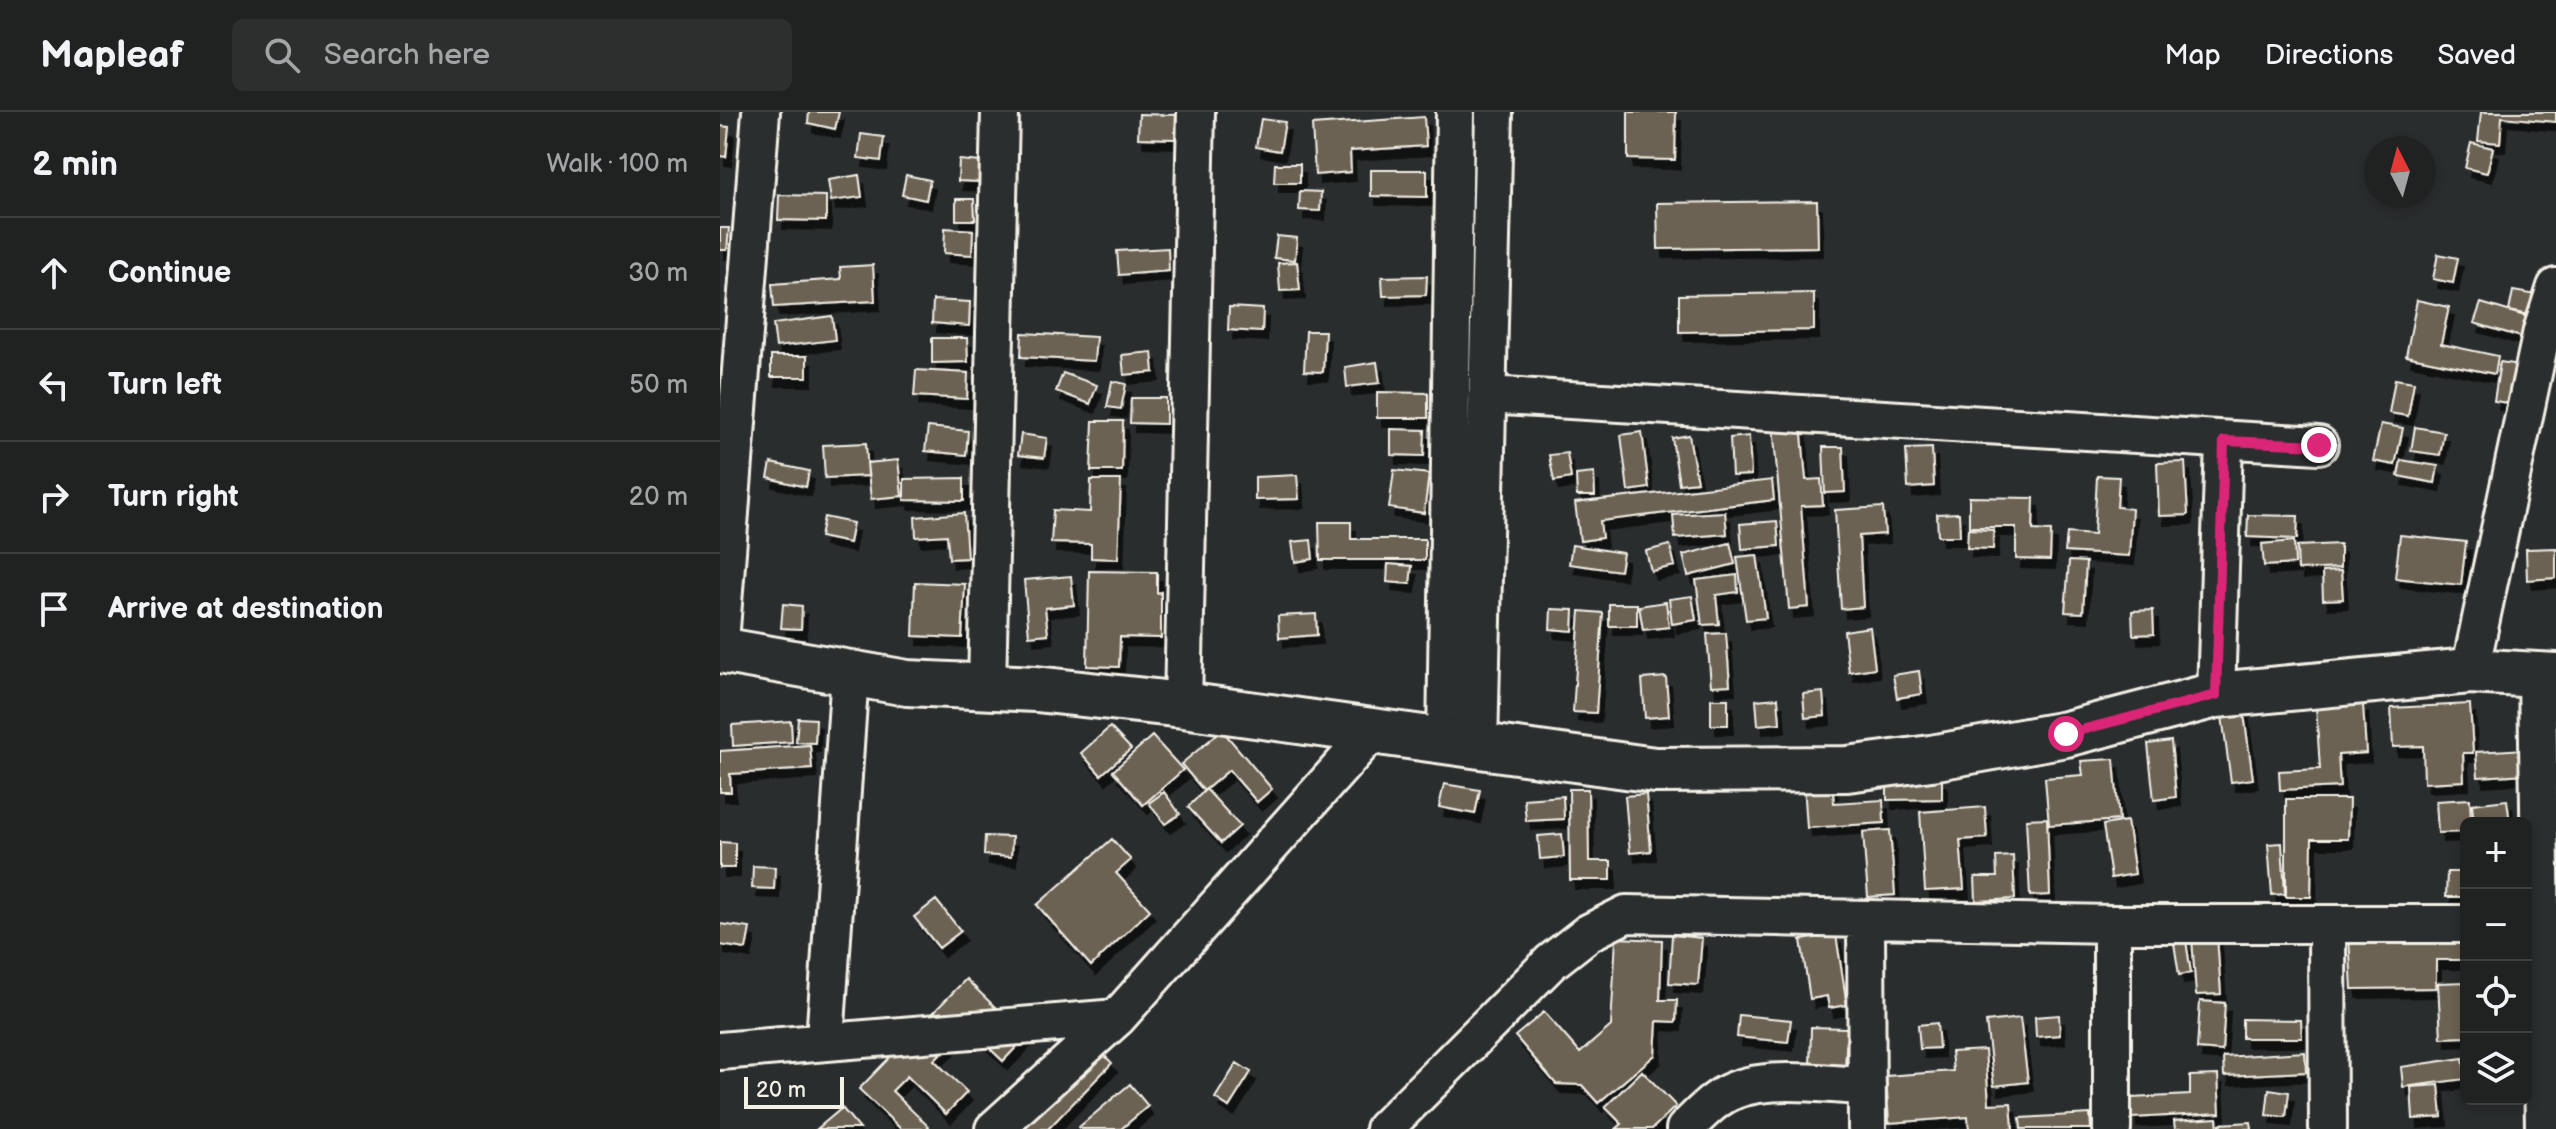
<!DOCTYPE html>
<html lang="en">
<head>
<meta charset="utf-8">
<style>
  body { margin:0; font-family:"Balsamiq Sans",sans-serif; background:#2d2f2f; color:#f1f3f6 }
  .controls { position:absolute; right:24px; bottom:24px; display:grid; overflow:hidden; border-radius:12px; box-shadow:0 4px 12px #0003 }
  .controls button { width:72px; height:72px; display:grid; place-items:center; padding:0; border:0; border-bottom:2px solid #3d3f40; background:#202222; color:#f1f3f6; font:40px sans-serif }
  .compass { position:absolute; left:1644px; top:24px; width:72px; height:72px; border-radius:50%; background:#202222; box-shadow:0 4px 12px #0003; rotate:354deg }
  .scale { position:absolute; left:24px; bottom:20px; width:100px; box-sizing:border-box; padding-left:8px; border:4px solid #f4f1e8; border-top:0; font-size:22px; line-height:28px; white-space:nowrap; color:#f4f1e8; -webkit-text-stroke:6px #2a2d2e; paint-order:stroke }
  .stop { position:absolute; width:24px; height:24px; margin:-18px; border:6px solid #db2777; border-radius:50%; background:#fff }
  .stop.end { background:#db2777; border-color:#fff; box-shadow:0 2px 8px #0008 }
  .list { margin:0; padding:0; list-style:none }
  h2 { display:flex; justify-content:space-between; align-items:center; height:104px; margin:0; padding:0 32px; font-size:34px }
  h2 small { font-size:26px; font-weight:400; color:#a2a4a5 }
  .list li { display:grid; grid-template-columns:52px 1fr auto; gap:24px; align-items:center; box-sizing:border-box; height:112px; padding:0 32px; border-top:2px solid #3d3f40 }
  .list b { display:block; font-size:30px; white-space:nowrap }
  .list em { font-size:26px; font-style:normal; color:#a2a4a5 }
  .icon { flex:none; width:44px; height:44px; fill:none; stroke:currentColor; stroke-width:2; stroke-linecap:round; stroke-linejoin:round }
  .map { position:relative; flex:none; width:1836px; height:1017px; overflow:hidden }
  header { display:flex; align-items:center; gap:48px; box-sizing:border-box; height:112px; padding:0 40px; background:#202222; border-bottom:2px solid #3d3f40 }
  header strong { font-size:38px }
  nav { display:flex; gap:44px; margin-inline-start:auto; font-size:28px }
  .search { width:560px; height:72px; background:#2d2f2f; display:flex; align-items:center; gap:20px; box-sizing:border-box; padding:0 28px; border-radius:12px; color:#a2a4a5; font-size:30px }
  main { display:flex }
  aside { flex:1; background:#202222 }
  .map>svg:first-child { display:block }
</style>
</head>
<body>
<header>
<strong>Mapleaf</strong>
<div class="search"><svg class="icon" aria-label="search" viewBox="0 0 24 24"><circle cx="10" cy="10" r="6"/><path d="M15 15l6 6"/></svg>Search here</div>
<nav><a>Map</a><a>Directions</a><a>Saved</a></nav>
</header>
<main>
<aside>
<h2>2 min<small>Walk · 100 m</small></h2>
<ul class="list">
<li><svg class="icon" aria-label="ahead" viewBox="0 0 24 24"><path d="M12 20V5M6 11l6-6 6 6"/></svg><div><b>Continue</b></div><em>30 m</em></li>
<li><svg class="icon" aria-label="left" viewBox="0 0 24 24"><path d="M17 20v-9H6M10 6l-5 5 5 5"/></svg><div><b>Turn left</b></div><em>50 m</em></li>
<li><svg class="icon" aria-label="right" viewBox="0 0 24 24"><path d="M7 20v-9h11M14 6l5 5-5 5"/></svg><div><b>Turn right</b></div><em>20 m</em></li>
<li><svg class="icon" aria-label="arrive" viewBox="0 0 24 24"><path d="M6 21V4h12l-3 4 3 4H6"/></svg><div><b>Arrive at destination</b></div></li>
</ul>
</aside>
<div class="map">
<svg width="1836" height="1017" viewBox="0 0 1836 1017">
  <defs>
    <filter id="shadow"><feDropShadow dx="5" dy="9" stdDeviation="0" flood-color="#0009"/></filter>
  </defs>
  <rect width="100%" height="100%" fill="#2a2d2e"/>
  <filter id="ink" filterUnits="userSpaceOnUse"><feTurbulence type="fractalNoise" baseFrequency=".0125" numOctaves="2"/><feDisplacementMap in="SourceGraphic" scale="16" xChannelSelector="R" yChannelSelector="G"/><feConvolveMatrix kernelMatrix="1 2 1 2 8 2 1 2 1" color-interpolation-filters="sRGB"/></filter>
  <g filter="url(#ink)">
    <path fill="#6c6253" stroke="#f4f1e8" stroke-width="2" filter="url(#shadow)" d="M89,0H119L115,17L88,11Z
      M908,0H956L955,48L908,47Z
      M1761,0H1836V10L1782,5L1780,31L1758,29Z
      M419,2L456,3L455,27L418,26Z
      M704,5L706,34L630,39L631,60L595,63L592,13Z
      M541,7L565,10L560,39L536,35Z
      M0,14L9,15L6,45L0,44Z
      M141,22L164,25L161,49L138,46Z
      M1751,31L1773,36L1767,61L1745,56Z
      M239,48L261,50L260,70L238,69Z
      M555,52H580V71H554Z
      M651,58H707V85L651,84Z
      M139,63L142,85L111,89L108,68Z
      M186,63L210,68L206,88L182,83Z
      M580,79L601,80L600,99L579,98Z
      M59,83L106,84V109L58,108Z
      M236,87H254L255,108H236Z
      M1097,89L1098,135L938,137L937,91Z
      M0,116H9L7,138H0Z
      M225,116L253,118L252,143L224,141Z
      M557,124L577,126L575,148L554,146Z
      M448,136L449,159L399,163L397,139Z
      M1718,142L1738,146L1733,171L1713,167Z
      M577,150L580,178L560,179L558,151Z
      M153,153L155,189L54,195L52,172L121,167L120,155Z
      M707,164L706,183L663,184L662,165Z
      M1793,179L1829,185L1826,206L1789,199Z
      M1094,181V218L959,220V183Z
      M213,188L250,190L249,214L212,211Z
      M1697,188L1729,195L1721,232L1778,244L1775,262L1686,244Z
      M1761,191L1825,210L1818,230L1754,211Z
      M509,195L543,197L542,220L508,218Z
      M112,204L115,228L56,235L53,212Z
      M586,219H605L603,260L584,259Z
      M302,221L376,225L374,249L301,245Z
      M212,226H247L248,250L212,251Z
      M432,240L434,260L404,263L402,243Z
      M51,244H87V265H51Z
      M657,250L660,271L627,275L625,255Z
      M1780,250L1808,254L1802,293L1774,289Z
      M196,258L248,261L247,287L194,284Z
      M343,261L377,273L370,292L336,279Z
      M1675,267L1694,270L1688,304L1669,301Z
      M392,269L406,272L401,297L387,295Z
      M657,280L708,281V306H657Z
      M411,286H446V312L410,311Z
      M373,309H403L402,359H371Z
      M1081,311L1086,368L1101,367L1103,393L1081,394L1089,495L1069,497L1053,314Z
      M1661,312L1683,316L1675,353L1653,349Z
      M208,315L248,319L246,343L205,339Z
      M1695,315L1724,320L1720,343L1691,339Z
      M671,317L705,318L704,344L671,343Z
      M922,320L929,376L908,379L901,323Z
      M301,322L327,326L324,346L298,343Z
      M969,323L977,370L959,372L952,326Z
      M1029,324L1031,363L1012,364L1010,326Z
      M146,331L148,364L105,366L103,333Z
      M1103,335H1123L1125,380L1105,381Z
      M1212,336L1214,374L1188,376L1186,337Z
      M847,341L851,366L834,369L829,343Z
      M178,348L182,384L151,387L147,351Z
      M1681,348L1718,354L1715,371L1678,364Z
      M1465,350L1468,403L1439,404L1437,351Z
      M51,351L89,359L86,375L48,366Z
      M674,358L709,362L704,401L669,396Z
      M874,361L875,384H857L856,363Z
      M577,363L579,387L535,388V365Z
      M1377,364L1399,365L1397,395L1412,397L1409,444L1345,440L1347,421L1374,423Z
      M244,366V389L184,388V367Z
      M371,368H401L398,447L371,446V432L331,431L333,398L370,400Z
      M1052,368L1054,388L880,409L882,426L860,429L855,391Z
      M1249,385L1314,386L1313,418L1331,419L1330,448L1296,447V415H1249Z
      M1163,395L1165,422L1139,424L1143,495L1121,497L1115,398Z
      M1005,400L1007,422L955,426L953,403Z
      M244,401L247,446L229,447L227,423L196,425L195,405Z
      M1239,401L1240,424H1218L1217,402Z
      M1528,403L1578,404L1577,427L1527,425Z
      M104,405L133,411L129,431L100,425Z
      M1057,409L1059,434L1022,437L1020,412Z
      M599,410H631V427H705V448H600Z
      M1248,417L1274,418L1273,437L1247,436Z
      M1680,423L1746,430L1741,473L1675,466Z
      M591,428L593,447L575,450L572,430Z
      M1574,429L1575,452L1544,454L1542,432Z
      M1010,431L1015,452L968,464L963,443Z
      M1620,432V456L1578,458L1577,434Z
      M852,433L903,441L900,459L849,452Z
      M950,433L955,454L931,459L926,439Z
      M1836,436V466L1807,468L1806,437Z
      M1037,443L1046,506L1026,508L1017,445Z
      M1349,449L1366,450L1363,501L1345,500Z
      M668,452L692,454L690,472L667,470Z
      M369,459L437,460V481L441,480V526L400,525L399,555L367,554Z
      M1621,459L1623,487L1603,488L1602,460Z
      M1017,463L1018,480L996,483L999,512L982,513L976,468Z
      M351,464L354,493L325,496L328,522L309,524L304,468Z
      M195,470L245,472L242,526L193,524Z
      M972,484L976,508L952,512L949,487Z
      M946,490L949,515L923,518L919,494Z
      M63,492L82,494L81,517L61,516Z
      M889,492H917V514H889Z
      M831,497L854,498L853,519L830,517Z
      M1433,498L1434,522L1413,523L1412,499Z
      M860,499L883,501L876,601L853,600Z
      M596,502L597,523L559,526L558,504Z
      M1150,515L1155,556L1129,560L1124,519Z
      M1006,521L1010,573L991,574L987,522Z
      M1199,559L1202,582L1177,586L1173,563Z
      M946,565L949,604L925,606L922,567Z
      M1103,580L1105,604L1085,606L1083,582Z
      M1058,586L1060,611L1038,613L1036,588Z
      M991,587H1008V613H991Z
      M1643,592L1646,641L1618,643L1620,675L1560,678L1559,659L1600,657L1596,594Z
      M1750,592L1753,641H1743L1744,669L1704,671L1703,634L1673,635L1671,596Z
      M1523,595L1533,667L1511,670L1501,597Z
      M78,606L96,607L95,631L76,630Z
      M71,609L72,630L13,634L12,613Z
      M390,615L411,637L381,663L361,641Z
      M502,618L552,677L537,690L509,658L484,679L461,652Z
      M432,624L463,658L423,693L393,659Z
      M1451,629L1456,685L1434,688L1428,632Z
      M90,633L92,657L10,662L11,680H0V639Z
      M1806,637L1807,662L1758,665L1756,640Z
      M1394,647L1399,708L1329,713L1325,666L1363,663L1361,649Z
      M1222,666V687L1167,688V667Z
      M1112,671L1114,691L1163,688L1164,711L1087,716L1084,672Z
      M724,672L760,678L755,702L719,695Z
      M486,677L520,714L501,731L468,695Z
      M849,677H868L869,749H891V768H850Z
      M444,680L460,702L445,712L429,691Z
      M926,682L931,739L910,741L905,684Z
      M843,684L844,707L806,709L804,687Z
      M1566,687H1629L1628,727H1592L1591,785H1566Z
      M1750,687L1751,711H1746V720L1718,721L1716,689Z
      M1787,688L1790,711H1754L1752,692Z
      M1265,695L1267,726L1240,728L1244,777L1205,779L1200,700Z
      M1327,706L1330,783L1310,784L1306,707Z
      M1407,709L1415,762L1391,766L1383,713Z
      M1170,718L1175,783L1148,785L1143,720Z
      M842,722L844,745L820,747L818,724Z
      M265,724L292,725L291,745L264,743Z
      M392,727L411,748L396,761L430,798L371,854L317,793Z
      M0,730L15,731V756H0Z
      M1562,731L1565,782L1552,783L1548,732Z
      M1293,744L1295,787L1256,789L1255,765H1277L1276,745Z
      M33,754L55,755L54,777L32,776Z
      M1727,760H1746V785H1726Z
      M216,788L241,819L219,836L194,805Z
      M0,812L30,816L26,837L0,833Z
      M952,823L982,826L978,873L949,871Z
      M1116,823L1127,893L1109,896L1107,884L1090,887L1081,828Z
      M1497,824L1501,882L1476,883L1472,826Z
      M1746,824V848H1716V876L1632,877L1629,825Z
      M896,826L942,828L940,888H957L956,910L937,909L935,943L878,991L862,973L836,972L795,924L824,900L860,941L891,914Z
      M1466,829L1471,861L1459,863L1454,831Z
      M246,867L306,925L283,949L247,915L214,948L247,980L226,1002L187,964L172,979L209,1015L206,1017H181L139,977Z
      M1746,870V925L1721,926L1718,871Z
      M1480,889L1505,891L1502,939L1477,937Z
      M1019,903L1071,908L1068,930L1017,925Z
      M1339,903L1340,923L1316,925L1315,905Z
      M1300,906L1308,970L1274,974L1266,910Z
      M1522,907L1581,908L1582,926H1522Z
      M1217,911L1219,936L1200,937L1198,913Z
      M1091,915L1127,916L1125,958L1090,956Z
      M370,929L392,951L328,1017H285Z
      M1265,938L1269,992L1291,991L1293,1017H1249L1248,1005L1169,1011L1166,964L1233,959L1231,940Z
      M1585,940L1586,960L1504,964L1503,945Z
      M1743,946L1746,967L1683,975L1681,955Z
      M517,951L531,960L509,995L495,986Z
      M922,959L956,994L932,1017H896L902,1012L885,995Z
      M1498,963L1500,1001L1412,1006L1411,986L1470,983V964Z
      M410,972L428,994L401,1017H361L359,1015Z
      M1719,973L1722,1005L1693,1007L1691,975Z
      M1549,977L1569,980L1566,1005L1546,1003Z
      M122,996L140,1017H97Z
      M1370,1002L1371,1017H1301L1300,1006Z
      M1497,1006L1498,1017H1455L1454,1009Z
      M1531,1010L1532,1017H1500V1012Z"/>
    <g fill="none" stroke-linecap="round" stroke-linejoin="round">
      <g stroke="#f4f1e8" stroke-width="42">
        <path id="street" d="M767,283L1599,333
          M0,530L41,0
          M1750,559L1822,219L1836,175
          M1817,564L1824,1017
          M267,575L280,0
          M1496,583L1504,329
          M463,593L476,0
          M726,630L735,0
          M759,634L774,0
          M1146,808L1147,1017
          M1392,812V1017
          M1607,813L1608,1017
          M105,928L130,561
          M0,939L397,906
          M274,1017L397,906L652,620
          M664,1017L831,850L868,821L906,802L1392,812H1746
          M965,1017C975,1007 986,995 998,987C1035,960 1103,973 1147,974"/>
      </g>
      <g stroke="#f4f1e8" stroke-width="50">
        <path id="secondary" d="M0,538L187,571L316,577L463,593L935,658L1127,657L1211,646L1346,622L1496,583L1750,559L1836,564"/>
      </g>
      <use href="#street" stroke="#2a2d2e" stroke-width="36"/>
      <use href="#secondary" stroke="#2a2d2e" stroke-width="44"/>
    </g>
  </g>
  <g fill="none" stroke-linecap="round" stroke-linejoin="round" filter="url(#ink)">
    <path stroke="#db2777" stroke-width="10" d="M1346,622L1496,583L1504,329L1599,333"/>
  </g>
</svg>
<div class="controls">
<button>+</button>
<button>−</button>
<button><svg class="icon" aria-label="locate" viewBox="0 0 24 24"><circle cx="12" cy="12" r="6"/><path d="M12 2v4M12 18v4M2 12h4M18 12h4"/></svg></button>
<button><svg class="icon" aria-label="layers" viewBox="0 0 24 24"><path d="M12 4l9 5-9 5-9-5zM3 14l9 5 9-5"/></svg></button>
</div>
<svg class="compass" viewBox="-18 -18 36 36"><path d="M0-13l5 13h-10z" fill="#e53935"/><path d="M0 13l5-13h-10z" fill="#a2a4a5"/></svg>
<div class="scale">20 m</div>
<div class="stop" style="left:1346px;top:622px"></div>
<div class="stop end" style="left:1599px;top:333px"></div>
</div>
</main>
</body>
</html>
